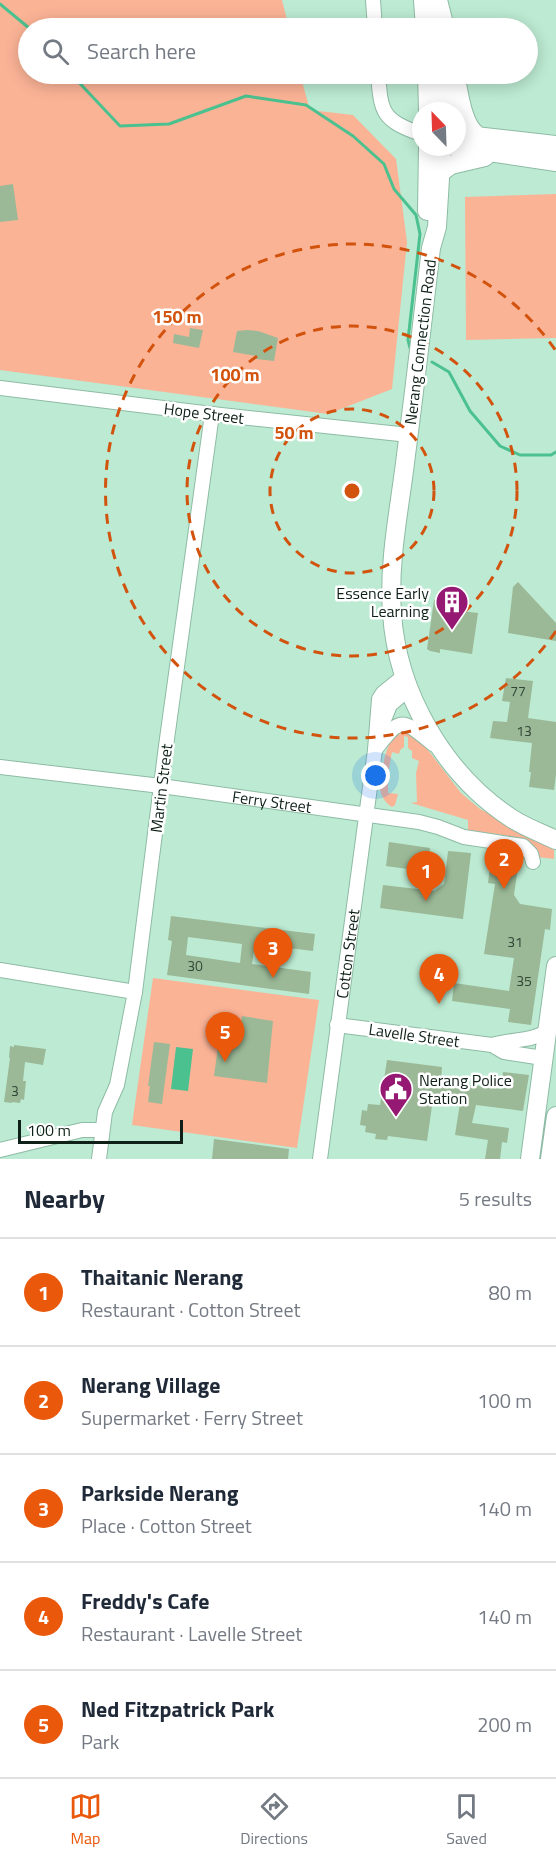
<!DOCTYPE html>
<html lang="en">
<head>
<meta charset="utf-8">
<style>
  body { margin:0; font-family:"Titillium Web",sans-serif; background:#f2f2f3; color:#1f2937 }
  .compass { position:absolute; left:412px; top:102px; width:54px; height:54px; border-radius:50%; background:#fff; box-shadow:0 3px 15px #0003; rotate:337deg }
  .scale { position:absolute; left:18px; bottom:15px; width:165px; box-sizing:border-box; padding-left:6px; border:3px solid #0e2017; border-top:0; font-size:16px; line-height:21px; white-space:nowrap; color:#0e2017; -webkit-text-stroke:4px #fff; paint-order:stroke }
  .you { position:absolute; left:376px; top:776px; width:21px; height:21px; margin:-15px; border:4px solid #fff; border-radius:50%; background:#1a73e8; box-shadow:0 0 0 9px #1a73e833 }
  .badge { display:grid; place-items:center; width:39px; height:39px; border-radius:50%; background:#ea580c; color:#fff; font-size:20px; font-weight:700 }
  .pin { position:absolute; translate:-50% -50px; filter:drop-shadow(0 2px 3px #0008) }
  .pin::after { content:''; position:absolute; top:32px; width:21px; height:18px; background:inherit; clip-path:polygon(0 0,100% 0,50% 100%) }
  .list { margin:0; padding:0; list-style:none }
  h2 { display:flex; justify-content:space-between; align-items:center; height:78px; margin:0; padding:0 24px; font-size:26px }
  h2 small { font-size:20px; font-weight:400; color:#747a83 }
  .list li { display:grid; grid-template-columns:39px 1fr auto; gap:18px; align-items:center; box-sizing:border-box; height:108px; padding:0 24px; border-top:2px solid #e0e1e3 }
  .list b { display:block; font-size:22px; white-space:nowrap }
  .list p { margin:0; font-size:20px; white-space:nowrap; color:#747a83 }
  .list em { font-size:20px; font-style:normal; color:#747a83 }
  .icon { flex:none; width:33px; height:33px; fill:none; stroke:currentColor; stroke-width:2; stroke-linecap:round; stroke-linejoin:round }
  .map { position:relative; flex:none; width:556px; height:1159px; overflow:hidden }
  .search { position:absolute; background:#fff; box-shadow:0 3px 15px #0003; left:18px; right:18px; top:18px; height:66px; display:flex; align-items:center; gap:15px; box-sizing:border-box; padding:0 21px; border-radius:33px; color:#747a83; font-size:22px }
  .sheet { height:618px; background:#fff }
  nav { display:flex; justify-content:space-around; align-items:center; box-sizing:border-box; height:84px; border-top:2px solid #e0e1e3; background:#fff; font-size:16px; color:#747a83 }
  nav a { display:grid; justify-items:center; gap:3px }
  nav .on { color:#ea580c }
  .map>svg:first-child { display:block }
</style>
</head>
<body>
<div class="map">
<svg width="556" height="1159" viewBox="0 0 556 1159">
  <rect width="100%" height="100%" fill="#bcead2"/>
  <path fill="#fbb396" d="M0,0H282L289,28H28V74H300L310,110L353,115L396,159L407,242L392,389L328,414L0,370Z
    M556,194V338L466,340L465,197Z
    M405,731L418,737L461,793L480,809L554,850V859L538,857C535,833 488,834 468,831V820L411,803L417,802L416,773L419,761L412,758V751L408,748V737L404,736V747L400,750L399,754L392,752L388,773V793L398,794L395,805L392,807C385,803 381,796 380,788C380,775 386,746 393,737C396,733 400,732 405,731Z
    M153,978L319,1000L297,1148L132,1125Z"/>
  <path fill="#4bc18f" d="M176,1047L193,1049L188,1091L171,1089Z"/>
  <g fill="none" stroke-linecap="round" stroke-linejoin="round">
    <path stroke="#4bc18f" stroke-width="3" d="M0,4L29,28
      M71,74L120,126L169,124L246,96L306,105L353,136L384,164L394,189L416,215L420,234L408,340L410,348
      M432,362L449,372L470,411L500,446L520,455H551L556,452"/>
  </g>
  <path fill="#9bb997" fill-rule="evenodd" d="M13,184L18,220L0,222V186Z
    M190,328L203,330L199,348L173,343L174,334L189,337Z
    M247,330L258,331L278,338L274,361L256,359V356L233,352L237,331Z
    M518,582L556,623V641L508,633L513,587Z
    M434,600L445,601L444,609L478,613L472,654L440,649V653L430,651L427,649Z
    M506,678L533,681L528,718L556,722V775L554,790L529,787L531,772H529L532,743L490,738L493,721L507,722L510,702L502,701Z
    M389,842L430,848L427,868L422,871L386,866Z
    M448,851L471,853L463,919L380,908L383,885L434,891L444,884Z
    M499,857L519,860L514,895L520,904L552,909L550,930L545,929L531,1025L508,1022L510,1009L452,1001L454,983L509,991L514,958L484,954L495,884L488,883L491,860L499,861Z
    M171,916L315,934L313,951L255,944L252,964L311,972L309,994L167,975L172,941L168,940ZM188,937L242,944L240,963L186,955Z
    M242,1016L273,1021L267,1083L214,1076L219,1040L239,1043Z
    M154,1042L170,1044L162,1104L148,1102L150,1086H148Z
    M14,1045L46,1049L43,1065L25,1062L23,1081H26L24,1100L21,1099L20,1103L12,1102V1103L4,1102L10,1058H9L10,1046L14,1047Z
    M387,1060L442,1067L441,1081L501,1089L503,1072L529,1075L523,1111L476,1105L472,1123L509,1128L507,1143L502,1142L500,1159H485L488,1140L455,1135L460,1103L433,1099L427,1141L388,1136L387,1140L375,1139L376,1134L365,1132L366,1126L360,1125L362,1110L367,1111L368,1104L380,1105Z
    M214,1139L289,1149L288,1159H212Z"/>
  <g fill="none" stroke-linecap="round" stroke-linejoin="round">
    <g stroke="#8ebba4" stroke-width="16">
      <g id="minor">
        <path d="M373,0L375,28"/>
        <path d="M378,74C381,113 382,120 421,134"/>
        <path d="M0,388L212,414L409,435"/>
        <path d="M382,725L390,705L409,689"/>
        <path d="M375,750C401,716 401,718 433,744"/>
        <path id="s1" d="M0,767L161,786L419,822L438,827L464,837L523,846L531,854L533,862"/>
        <path d="M0,970L135,992"/>
        <path d="M337,1025L492,1045L504,1052L543,1058"/>
        <path d="M492,1045C511,1039 529,1042 546,1032"/>
        <path d="M0,1150L82,1130H102"/>
        <path d="M99,1159L105,1112L117,1085L135,992L166,746L212,414"/>
        <path id="s2" d="M320,1159L375,750L379,699L383,693L404,676"/>
      </g>
    </g>
    <g stroke="#8ebba4" stroke-width="20">
      <path id="major" d="M423,0L425,28
        M438,0L445,28
        M427,74L428,111
        M455,74C459,91 462,125 477,135
        M443,111V74
        M457,134L556,145
        M442,147L437,227L431,248C423,317 415,386 406,455C400,507 388,561 392,613C397,693 444,774 511,818C525,827 541,833 556,840
        M455,147L556,162
        M440,173L451,165L485,157
        M427,211L428,147
        M530,1159L556,966
        M550,1159L556,1116"/>
    </g>
    <use href="#minor" stroke="#fff" stroke-width="14"/>
    <use href="#major" stroke="#fff" stroke-width="18"/>
  </g>
  <g fill="none" stroke="#d2530d" stroke-width="3" stroke-dasharray="10 8">
    <circle cx="352" cy="491" r="82"/>
    <circle cx="352" cy="491" r="165"/>
    <path d="M556 631A247 247 0 1 1 556 351"/>
  </g>
  <defs>
    <g id="building-pin" transform="scale(1.725)"><path d="M0 17L-7.5 6A9.5 9.5 0 1 1 7.5 6Z" fill="#951872" stroke="#fff"/><path d="M-4-6H4V6H1V3H-1V6H-4ZM-2.5-4.3h1.7v1.8h-1.7ZM.8-4.3h1.7v1.8H.8ZM-2.5-1h1.7V.8h-1.7ZM.8-1h1.7V.8H.8Z" fill="#fff"/></g>
    <g id="civic-pin" transform="scale(1.725)"><path d="M0 17L-7.5 6A9.5 9.5 0 1 1 7.5 6Z" fill="#951872" stroke="#fff"/><path d="M-.6-6.5H3V-4.5H.6V-3L4-1V1h2V6H-6V1h2V-1L-.6-3ZM-1.2 2.5V6h2.4V2.5Z" fill="#fff"/></g>
  </defs>
  <g fill-rule="evenodd">
    <use href="#building-pin" x="452" y="602"/>
    <use href="#civic-pin" x="396" y="1089"/>
  </g>
  <g text-anchor="middle" dominant-baseline="central" stroke-width="5" stroke-linejoin="round" paint-order="stroke">
    <g font-size="14" fill="#314637">
      <text x="518" y="690">77</text>
      <text x="524" y="730">13</text>
      <text x="515" y="941">31</text>
      <text x="195" y="965">30</text>
      <text x="524" y="980">35</text>
      <text x="15" y="1090">3</text>
    </g>
    <g font-size="16" fill="#0e2017" stroke="#fff">
      <text transform="translate(420 342) rotate(-83)">Nerang Connection Road</text>
      <text transform="translate(204 413) rotate(7)">Hope Street</text>
      <text transform="translate(161 788) rotate(-83)">Martin Street</text>
      <text stroke="none"><textPath href="#s1" startOffset="274">Ferry Street</textPath></text>
      <text stroke="none"><textPath href="#s2" startOffset="207">Cotton Street</textPath></text>
      <text transform="translate(414 1035) rotate(8)">Lavelle Street</text>
    </g>
    <g font-size="16" fill="#0e2017" stroke="#fff" text-anchor="end">
      <text x="429" y="593">Essence Early<tspan x="429" dy="18">Learning</tspan></text>
      <text x="419" y="1080" text-anchor="start">Nerang Police<tspan x="419" dy="18">Station</tspan></text>
    </g>
  </g>
  <circle cx="352" cy="491" r="9" fill="#d2530d" stroke="#fff" stroke-width="3"/>
  <g font-size="18" text-anchor="middle" font-weight="bold" fill="#d2530d" stroke="#fff" stroke-width="5" stroke-linejoin="round" paint-order="stroke">
    <text x="177" y="323">150 m</text>
    <text x="235" y="381">100 m</text>
    <text x="294" y="439">50 m</text>
  </g>
</svg>
<svg class="compass" viewBox="-18 -18 36 36"><path d="M0-13l5 13h-10z" fill="#e53935"/><path d="M0 13l5-13h-10z" fill="#747a83"/></svg>
<div class="scale">100 m</div>
<div class="you"></div>
<div class="pin badge" style="left:426px;top:901px">1</div>
<div class="pin badge" style="left:504px;top:889px">2</div>
<div class="pin badge" style="left:273px;top:978px">3</div>
<div class="pin badge" style="left:439px;top:1004px">4</div>
<div class="pin badge" style="left:225px;top:1062px">5</div>
<div class="search"><svg class="icon" aria-label="search" viewBox="0 0 24 24"><circle cx="10" cy="10" r="6"/><path d="M15 15l6 6"/></svg>Search here</div>
</div>
<section class="sheet">
<h2>Nearby<small>5 results</small></h2>
<ul class="list">
<li><span class="badge">1</span><div><b>Thaitanic Nerang</b><p>Restaurant · Cotton Street</p></div><em>80 m</em></li>
<li><span class="badge">2</span><div><b>Nerang Village</b><p>Supermarket · Ferry Street</p></div><em>100 m</em></li>
<li><span class="badge">3</span><div><b>Parkside Nerang</b><p>Place · Cotton Street</p></div><em>140 m</em></li>
<li><span class="badge">4</span><div><b>Freddy's Cafe</b><p>Restaurant · Lavelle Street</p></div><em>140 m</em></li>
<li><span class="badge">5</span><div><b>Ned Fitzpatrick Park</b><p>Park</p></div><em>200 m</em></li>
</ul>
</section>
<nav>
<a class="on"><svg class="icon" aria-label="map" viewBox="0 0 24 24"><path d="M3 6l6-2 6 2 6-2v14l-6 2-6-2-6 2zM9 4v14M15 6v14"/></svg>Map</a>
<a><svg class="icon" aria-label="directions" viewBox="0 0 24 24"><path d="M12 3l9 9-9 9-9-9zM9 14v-3h6M13 9l2 2-2 2"/></svg>Directions</a>
<a><svg class="icon" aria-label="saved" viewBox="0 0 24 24"><path d="M7 4h10v16l-5-4-5 4z"/></svg>Saved</a>
</nav>
</body>
</html>
